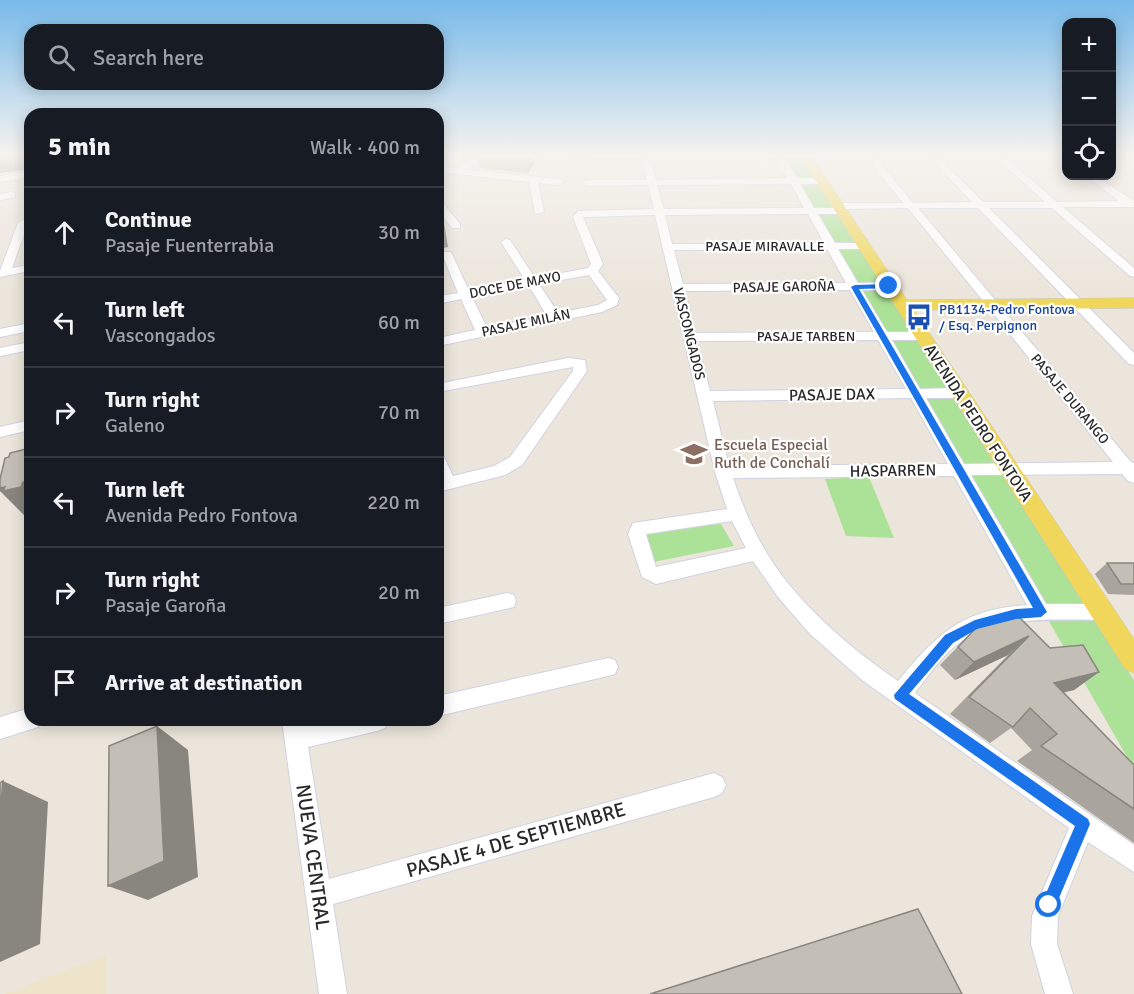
<!DOCTYPE html>
<html lang="en">
<head>
<meta charset="utf-8">
<style>
  body { margin:0; font-family:Signika,sans-serif; background:#20242c; color:#f1f3f6 }
  .controls { position:absolute; right:18px; top:18px; display:grid; overflow:hidden; border-radius:12px; box-shadow:0 3px 15px #0003 }
  .controls button { width:54px; height:54px; display:grid; place-items:center; padding:0; border:0; border-bottom:2px solid #363941; background:#171b24; color:#f1f3f6; font:30px sans-serif }
  .stop { position:absolute; width:18px; height:18px; margin:-14px; border:4px solid #1a73e8; border-radius:50%; background:#fff }
  .stop.end { background:#1a73e8; border-color:#fff; box-shadow:0 2px 6px #0008 }
  .list { margin:0; padding:0; list-style:none }
  h2 { display:flex; justify-content:space-between; align-items:center; height:78px; margin:0; padding:0 24px; font-size:26px }
  h2 small { font-size:20px; font-weight:400; color:#9ea1a6 }
  .list li { display:grid; grid-template-columns:39px 1fr auto; gap:18px; align-items:center; box-sizing:border-box; height:90px; padding:0 24px; border-top:2px solid #363941 }
  .list b { display:block; font-size:22px; white-space:nowrap }
  .list p { margin:0; font-size:20px; white-space:nowrap; color:#9ea1a6 }
  .list em { font-size:20px; font-style:normal; color:#9ea1a6 }
  .icon { flex:none; width:33px; height:33px; fill:none; stroke:currentColor; stroke-width:2; stroke-linecap:round; stroke-linejoin:round }
  .map { position:relative; flex:none; width:1134px; height:994px; overflow:hidden }
  .search { position:absolute; background:#171b24; box-shadow:0 3px 15px #0003; left:24px; top:24px; width:420px; height:66px; display:flex; align-items:center; gap:15px; box-sizing:border-box; padding:0 21px; border-radius:18px; color:#9ea1a6; font-size:22px }
  .panel { position:absolute; background:#171b24; box-shadow:0 3px 15px #0003; left:24px; top:108px; width:420px; height:618px; border-radius:18px }
  .map>svg:first-child { display:block }
</style>
</head>
<body>
<div class="map">
<svg width="1134" height="994" viewBox="0 0 1134 994">
  <rect width="100%" height="100%" fill="#ebe5db"/>
  <path fill="#ede4ca" d="M106,955V994H5Z"/>
  <path fill="#ace297" d="M780,154H800L1134,680V769Z
    M869,477L894,538L846,536L825,479Z
    M721,524L734,546L653,562L642,532Z"/>
  <g fill="none" stroke-linecap="round" stroke-linejoin="round">
    <g stroke="#d0d2e2" stroke-width="2">
      <path id="minor" d="M471,154H480L469,170L559,179L564,182L559,185L538,183L544,212L535,214L529,182L438,172V166L460,169Z
        M500,154H537L545,157L541,160L504,157Z
        M567,154H808L804,158H785L797,178H821L826,181L821,184H800L814,208H833L834,204L837,203H903L864,154H873L913,203L972,202L926,154H935L983,202H1045L992,154H1001L1057,202L1119,201L1086,176H1095L1134,201V207H1063L1134,268V277L1130,276L1052,208H989L1134,353V365L1129,364L978,208H918L1131,462L1134,463V483L1128,481L1122,474L971,475L1046,604H1102L1109,606L1112,612L1109,618L1102,620C1054,620 993,614 954,647C939,660 927,677 915,693L1134,845V872L1088,842L1058,916L1057,944L1073,994H1045L1031,944L1032,916L1069,828L862,680L810,634L778,597L753,561L656,584L642,577L628,534L633,523L727,509L715,472L655,215L583,217L603,264L598,271L619,298L617,305L602,312L438,346V338L475,330L461,299L438,304V296L458,293L442,254L443,252H451L452,254L469,291L525,280L501,242L506,239L510,240L535,278L588,268L591,264L573,217L578,211L654,209L648,185L587,186L582,183L587,180H647L642,158L570,159L566,156ZM650,158H776L787,178L656,180ZM791,184L804,208L664,209L657,185ZM908,208L1113,462L964,464L926,398H959L966,393L959,388L920,389L892,340H921L927,336L921,332H887L862,290H889L895,286L889,282L858,283L838,249H863L868,246L863,243H835L818,214H841L845,213V209ZM808,214L824,243L672,244L665,215ZM827,249L846,283L683,284L674,250ZM589,275L607,300L598,305L558,313L539,284ZM529,286L547,316L487,328L472,297ZM850,290L874,332L695,333L685,291ZM878,340L906,389L710,391L697,341ZM911,398L948,464L729,466L713,401ZM954,476L1027,605C962,609 937,634 898,681C848,647 792,599 762,545C750,524 741,501 733,478ZM732,521L746,548L656,567L646,534Z
        M1058,154H1066V160Z
        M1119,154H1129L1134,157V164Z
        M30,171V177L0,182V176Z
        M12,192L15,193V197L0,200V194Z
        M438,200L441,201L460,224V228H452L438,210Z
        M23,220L28,223L12,268L30,265V271L0,277V271L18,223Z
        M30,323V331L0,337V329Z
        M30,342V350L0,356V348Z
        M568,358L585,360L587,371L522,465L505,475L438,492V455L444,457L453,476L494,466L510,457L573,371V367L438,392V384Z
        M30,420V430L0,437V427Z
        M507,593L514,595L516,601L514,607L438,624V608Z
        M608,658L615,660L618,667L615,674L608,676L438,716V696Z
        M30,708V720H40L38,727L0,739V717Z
        M282,720H304L305,726L330,720H388L385,728L377,731L308,747L329,879L714,773L722,777L726,785L722,793L714,797L333,904L347,994H319Z"/>
    </g>
    <g stroke="#c7c7c7" stroke-width="1">
      <path id="major" d="M799,154H810L907,300L1134,298V308L914,310L1134,639V673L1125,669Z"/>
    </g>
    <use href="#minor" fill="#fff" fill-rule="evenodd"/>
    <use href="#major" fill="#f0d75b" fill-rule="evenodd"/>
  </g>
  <path fill="#a9a49d" d="M478,154H534L535,162L528,173L480,168Z
    M1107,563H1134V595L1108,594L1095,574Z
    M987,621L1050,648L1099,672L1074,690L1064,692L1134,765V843L1017,761L1032,750L1011,728L990,743L950,714L1008,655L955,680L940,665L974,630Z"/>
  <path fill="#89867f" d="M0,154H30V169L0,173Z
    M527,154H534L535,162L528,173Z
    M443,216L448,247L438,249V217Z
    M30,480V521L0,491V488Z
    M1029,636L1008,655L955,680L974,662Z
    M1099,672L1074,690L1031,700L1054,683Z
    M157,726L188,750L198,877L148,900L108,886Z
    M3,781L48,802L40,944L0,962V813Z"/>
  <path fill="#c4bfb6" stroke="#89867f" stroke-width="1.5" d="M438,208L443,216L438,217Z
    M30,448V480L23,482L21,487L3,491L5,487L0,488V479L5,458L9,457L10,453Z
    M1107,563H1134V584H1121Z
    M1014,612L1050,648L1083,645L1099,672L1054,683L1134,765V809L1041,746L1057,734L1030,708L1013,727L969,697L1029,636L974,662L958,647L974,630L987,621Z
    M157,726L164,861L108,886L109,746Z
    M3,781L0,813V783Z
    M918,909L962,994H650Z"/>
  <linearGradient id="sky" x2="0" y2="1"><stop stop-color="#77baea"/><stop offset="0.53" stop-color="#f6f3ef"/><stop offset="1" stop-color="#f6f3ef" stop-opacity="0"/></linearGradient>
  <rect width="1134" height="293" fill="url(#sky)"/>
  <path fill="#1a73e8" d="M889,284L891,288L859,289L1047,612L1041,617L1016,619L977,629L953,643L909,694L1088,819L1090,824L1054,910L1049,912L1044,910L1041,905L1075,826L895,699L894,695L945,635L975,620L1016,609L1033,608L851,287L855,285Z"/>
  <defs>
    <g id="bus-bare" transform="scale(2.07)"><path d="M-5-6H5V4H4V6H2V4H-2V6H-4V4H-5ZM-3.5-4V0h7V-4ZM-3.5 1.2v1.5H-2V1.2ZM2 1.2v1.5H3.5V1.2Z" fill="#1a4fb4" stroke="#fff" stroke-width="2.5" paint-order="stroke"/></g>
    <g id="school-bare" transform="scale(2.07)"><path d="M0-5L7-2L0 1L-7-2ZM-4 1L0 2.5L4 1V4Q0 6-4 4Z" fill="#8d6e63" stroke="#fff" stroke-width="2.5" paint-order="stroke"/></g>
  </defs>
  <g fill-rule="evenodd">
    <use href="#bus-bare" x="919" y="317"/>
    <use href="#school-bare" x="694" y="454"/>
  </g>
  <g text-anchor="middle" dominant-baseline="central" stroke-width="4.5" stroke-linejoin="round" paint-order="stroke">
    <g font-size="14" fill="#292929" stroke="#fff">
      <text x="765" y="246">PASAJE MIRAVALLE</text>
      <text transform="translate(515 285) rotate(-11)">DOCE DE MAYO</text>
      <text transform="translate(784 287) rotate(-1)">PASAJE GAROÑA</text>
      <text transform="translate(526 323) rotate(-12)">PASAJE MILÁN</text>
      <text transform="translate(689 334) rotate(76)">VASCONGADOS</text>
      <text x="806" y="336">PASAJE TARBEN</text>
      <text transform="translate(1070 399) rotate(50)">PASAJE DURANGO</text>
    </g>
    <g font-size="14" fill="#164399" stroke="#fff" text-anchor="start">
      <text x="939" y="309">PB1134-Pedro Fontova<tspan x="939" dy="16">/ Esq. Perpignon</tspan></text>
    </g>
    <g font-size="16" fill="#292929" stroke="#fff">
      <text transform="translate(832 395) rotate(-1)">PASAJE DAX</text>
      <text transform="translate(978 423) rotate(57)">AVENIDA PEDRO FONTOVA</text>
      <text transform="translate(893 471) rotate(-1)">HASPARREN</text>
    </g>
    <g font-size="16" fill="#785e54" stroke="#fff" text-anchor="start">
      <text x="714" y="445">Escuela Especial<tspan x="714" dy="18">Ruth de Conchalí</tspan></text>
    </g>
    <g font-size="20" fill="#292929" stroke="#fff">
      <text transform="translate(516 840) rotate(-16)">PASAJE 4 DE SEPTIEMBRE</text>
      <text transform="translate(313 857) rotate(82)">NUEVA CENTRAL</text>
    </g>
  </g>
</svg>
<div class="controls">
<button>+</button>
<button>−</button>
<button><svg class="icon" aria-label="locate" viewBox="0 0 24 24"><circle cx="12" cy="12" r="6"/><path d="M12 2v4M12 18v4M2 12h4M18 12h4"/></svg></button>
</div>
<div class="stop" style="left:1049px;top:905px"></div>
<div class="stop end" style="left:889px;top:286px"></div>
<div class="search"><svg class="icon" aria-label="search" viewBox="0 0 24 24"><circle cx="10" cy="10" r="6"/><path d="M15 15l6 6"/></svg>Search here</div>
<section class="panel">
<h2>5 min<small>Walk · 400 m</small></h2>
<ul class="list">
<li><svg class="icon" aria-label="ahead" viewBox="0 0 24 24"><path d="M12 20V5M6 11l6-6 6 6"/></svg><div><b>Continue</b><p>Pasaje Fuenterrabia</p></div><em>30 m</em></li>
<li><svg class="icon" aria-label="left" viewBox="0 0 24 24"><path d="M17 20v-9H6M10 6l-5 5 5 5"/></svg><div><b>Turn left</b><p>Vascongados</p></div><em>60 m</em></li>
<li><svg class="icon" aria-label="right" viewBox="0 0 24 24"><path d="M7 20v-9h11M14 6l5 5-5 5"/></svg><div><b>Turn right</b><p>Galeno</p></div><em>70 m</em></li>
<li><svg class="icon" aria-label="left" viewBox="0 0 24 24"><path d="M17 20v-9H6M10 6l-5 5 5 5"/></svg><div><b>Turn left</b><p>Avenida Pedro Fontova</p></div><em>220 m</em></li>
<li><svg class="icon" aria-label="right" viewBox="0 0 24 24"><path d="M7 20v-9h11M14 6l5 5-5 5"/></svg><div><b>Turn right</b><p>Pasaje Garoña</p></div><em>20 m</em></li>
<li><svg class="icon" aria-label="arrive" viewBox="0 0 24 24"><path d="M6 21V4h12l-3 4 3 4H6"/></svg><div><b>Arrive at destination</b></div></li>
</ul>
</section>
</div>
</body>
</html>
